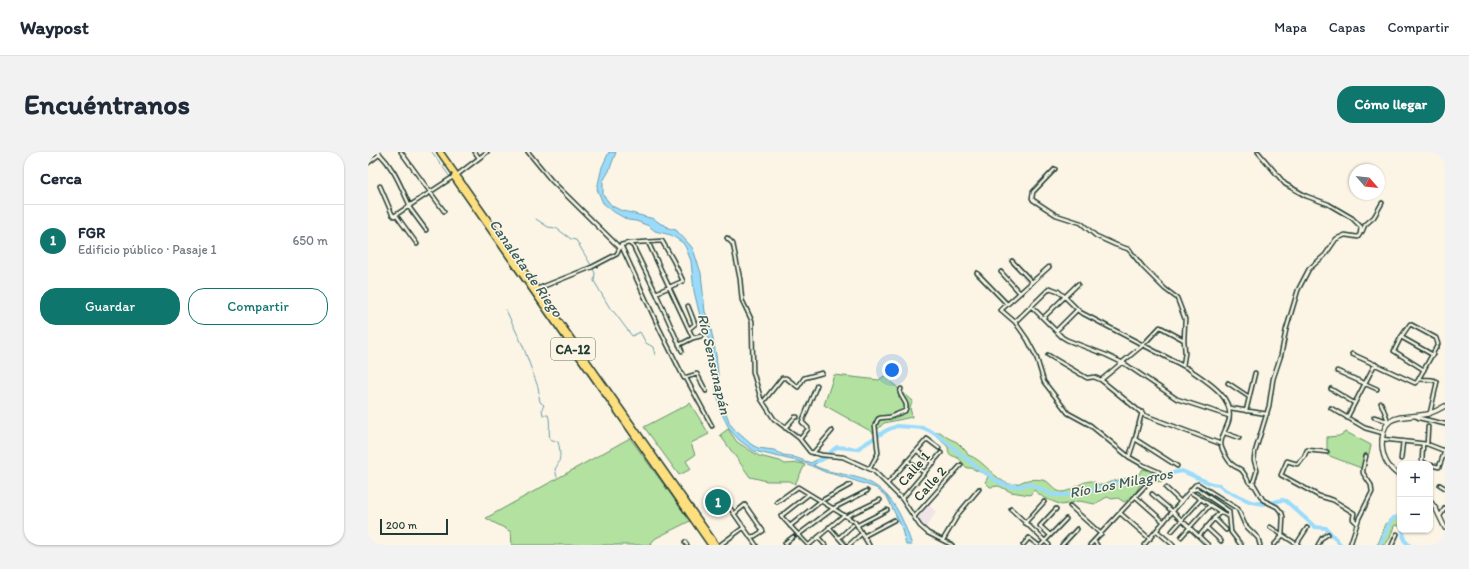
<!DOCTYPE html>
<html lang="es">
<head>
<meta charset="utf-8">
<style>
  body { margin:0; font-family:Itim,sans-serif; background:#f2f2f3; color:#1f2937 }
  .controls { position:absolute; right:12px; bottom:12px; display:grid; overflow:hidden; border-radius:8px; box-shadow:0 1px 3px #0004 }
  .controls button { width:36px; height:36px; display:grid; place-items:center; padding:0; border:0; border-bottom:1px solid #e0e1e3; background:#fff; color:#1f2937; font:20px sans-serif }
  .compass { position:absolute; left:981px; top:12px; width:36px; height:36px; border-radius:50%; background:#fff; box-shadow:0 1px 3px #0004; rotate:118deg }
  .scale { position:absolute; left:12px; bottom:10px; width:68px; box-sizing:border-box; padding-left:4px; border:2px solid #1f3d34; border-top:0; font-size:11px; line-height:14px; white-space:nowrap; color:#1f3d34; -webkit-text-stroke:3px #fcf5e5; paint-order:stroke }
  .you { position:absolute; left:524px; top:218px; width:14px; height:14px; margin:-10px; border:3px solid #fff; border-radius:50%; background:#1a73e8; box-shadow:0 0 0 6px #1a73e833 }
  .badge { display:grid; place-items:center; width:26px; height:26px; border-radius:50%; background:#0f766e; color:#fff; font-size:13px; font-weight:700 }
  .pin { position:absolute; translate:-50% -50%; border:2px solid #fff; box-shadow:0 1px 4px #0006 }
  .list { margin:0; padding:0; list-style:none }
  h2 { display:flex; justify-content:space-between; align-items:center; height:52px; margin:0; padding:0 16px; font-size:17px }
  h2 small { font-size:13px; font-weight:400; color:#747a83 }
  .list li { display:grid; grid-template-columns:26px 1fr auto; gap:12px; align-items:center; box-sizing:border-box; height:72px; padding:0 16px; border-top:1px solid #e0e1e3 }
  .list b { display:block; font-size:15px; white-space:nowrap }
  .list p { margin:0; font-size:13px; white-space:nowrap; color:#747a83 }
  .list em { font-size:13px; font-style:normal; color:#747a83 }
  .actions { display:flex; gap:8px; padding:12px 16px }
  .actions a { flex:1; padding:9px 0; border:1px solid #0f766e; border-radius:16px; text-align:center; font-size:14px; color:#0f766e }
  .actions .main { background:#0f766e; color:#fff }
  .map { position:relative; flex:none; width:1077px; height:393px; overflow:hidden; border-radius:16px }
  header { display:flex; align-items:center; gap:24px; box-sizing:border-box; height:56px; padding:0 20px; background:#fff; border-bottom:1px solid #e0e1e3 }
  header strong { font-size:19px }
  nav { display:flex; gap:22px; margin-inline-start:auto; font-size:14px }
  .intro { display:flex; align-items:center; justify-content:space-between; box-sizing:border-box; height:96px; padding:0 24px }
  h1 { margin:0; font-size:28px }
  .button { padding:10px 18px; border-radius:16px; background:#0f766e; color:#fff; font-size:14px; font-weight:700 }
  main { display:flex; gap:24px; padding:0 24px }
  aside { flex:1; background:#fff; border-radius:16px; box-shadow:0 1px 3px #0004 }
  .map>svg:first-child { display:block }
</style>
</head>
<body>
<header>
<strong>Waypost</strong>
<nav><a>Mapa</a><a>Capas</a><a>Compartir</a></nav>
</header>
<div class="intro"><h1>Encuéntranos</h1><a class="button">Cómo llegar</a></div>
<main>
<aside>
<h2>Cerca<small></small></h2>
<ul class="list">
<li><span class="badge">1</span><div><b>FGR</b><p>Edificio público · Pasaje 1</p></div><em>650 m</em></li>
</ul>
<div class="actions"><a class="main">Guardar</a><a>Compartir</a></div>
</aside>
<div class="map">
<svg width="1077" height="393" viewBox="0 0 1077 393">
  <rect width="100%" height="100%" fill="#fcf5e5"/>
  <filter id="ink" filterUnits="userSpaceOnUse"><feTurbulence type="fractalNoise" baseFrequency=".025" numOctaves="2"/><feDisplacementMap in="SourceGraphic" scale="8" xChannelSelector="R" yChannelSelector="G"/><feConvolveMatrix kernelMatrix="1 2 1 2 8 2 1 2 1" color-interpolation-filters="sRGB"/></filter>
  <g filter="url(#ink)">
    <path fill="#f1e4e7" d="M560,352L568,360L557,377L551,370L548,365Z"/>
    <path fill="#b2e1a0" stroke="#688f6a" d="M466,223L511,228L516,224L545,249L542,255L544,265L516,271L506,281L456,253Z
      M322,251L341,282L323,291L327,303L318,309L323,317L311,323L276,275Z
      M360,277L369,290L391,304L412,309L417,312L432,311L437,313L427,332L422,329H399L382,325L352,283Z
      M568,280H572L580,286L589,290L598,299L600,303C615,307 628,329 641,332C648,333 651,331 656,329C661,327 669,327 674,328C682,328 686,340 694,340C702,340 712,330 722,329C727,329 730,334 736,333C738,332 740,331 742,330C752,327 769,327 775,317L792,322L796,326L794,330L786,329L772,333C768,341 764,346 756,350L750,346L744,347L739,345L727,352L711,349L694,353L676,346L666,338L662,343L643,340L631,334L622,335L617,330L620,325L619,323L603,316H599C596,313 593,308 590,306C582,302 581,305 580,295L568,284Z
      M978,280L1003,293L1001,302L998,303L993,316L959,303V285L971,284Z
      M262,286L322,369L288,386L283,391L284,393H144L143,380C134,374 127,372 118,366Z
      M1032,364V375L1029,373L1026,374L1022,386L1017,393H1009C1017,381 1014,365 1032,364Z"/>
    <path fill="#9adbfc" stroke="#699cac" d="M241,0H248L241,19L235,29V43L244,54L252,58L286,67L293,72L297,73L300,76L308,78L322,93L325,97L333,121L337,160L341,167L348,203L351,231L358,261L362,272L368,279L384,293L390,296L406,298L415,303L423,304L443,311L450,307L454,308L445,313C458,320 473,321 487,325C522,334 533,361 544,393H538L533,374L522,351L519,345L508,336L476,325L457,320L437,311L386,299L371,288L362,278L352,258L350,246L348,237L344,198L342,189L338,183L335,172L331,160L326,139L323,109L318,96L315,91L303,83L287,79L281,74L268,69L260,68L246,60L235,51L229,37L234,15Z"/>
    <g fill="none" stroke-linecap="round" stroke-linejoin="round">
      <path stroke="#699cac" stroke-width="1" d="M64,0L82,25
        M84,28L215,216
        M168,67L180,75L188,76L203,87L208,88L223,113
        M225,117L227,121L226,129L243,158L246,160L264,184L272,180L278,191L285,195L287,203
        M138,158L155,194L170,235L171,241
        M217,219L261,281
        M171,244L172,250L176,253L174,257L175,263H180C183,271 180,279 182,287L190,290C193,299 193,310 187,317L189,325"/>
      <path stroke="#9adbfc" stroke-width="4" d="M450,309C462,306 460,300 469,295L489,297L519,278L529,274L556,276L564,280L573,286L612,318L620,322L625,327L640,334H654L658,332H662L685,343H700L736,335L746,331L762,330L814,319L844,332L851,333L857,338L883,350L896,352
        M902,351L914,348L918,349L947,375L958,376L973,393
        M1035,378L1036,388L1041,393
        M1012,393L1023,368L1025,366L1030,365L1032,366"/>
      <g stroke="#1f3d34" stroke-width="5.5">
        <path id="street" d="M10,0C27,17 32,33 42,54
          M33,0L76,59
          M107,0L111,6
          M160,0L183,28L252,96
          M890,0L917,32L938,44L960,52L984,66L993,75L992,82L990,85L977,83L968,87L957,103L941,117L930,138L918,178L913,203L905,227L901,254L887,300L886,308L889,318L885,331L895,348L909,355L914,361L915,365L914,384
          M0,11L12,2
          M687,17L665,40L664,46L665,48L688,63L713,71L728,84L748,93L760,97L763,100L775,115L797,137L809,146L817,167L816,188
          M89,23L119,0
          M12,34L24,62L26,64L85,25
          M41,55L58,78
          M28,63L49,92
          M994,80L997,73L1006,65L1014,51
          M359,86L365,92L372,127L374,148L384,169L385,220L393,247L406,267L431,286L442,300L454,303L475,305L506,319L534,347L552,374L560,381L584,393
          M280,90L325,186L311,193
          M262,91L294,89L305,108L315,129L288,141
          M253,93L291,176L316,226H318L344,274
          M644,109L664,130
          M681,115L633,158L647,170L659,187L668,204L676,230L700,261L722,273L761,305
          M633,120L652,141
          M609,121L639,152
          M169,137L224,115L249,102L253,93L261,91L265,94L288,141L314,199
          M320,154L327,172L321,177
          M663,154L694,185L699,188L738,203L757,212L809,247L861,264
          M675,166L710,132
          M647,170L682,136L690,139L696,144L712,160L821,217C838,229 866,244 861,268C859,276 853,284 853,292C853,297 861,311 865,313C868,316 873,316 875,320C880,326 879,331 886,334
          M688,179L709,158
          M1033,185L1065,203
          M325,186L333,184
          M984,202L1047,231L1049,230L1070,192L1068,186L1042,172L1033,185L1026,199L1056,218
          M680,203L719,226L726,225L733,228L776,263L853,292
          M969,219L1009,237
          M318,226L319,225L329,222L338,239
          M1051,227C1057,229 1064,225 1069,230L1062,261
          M733,228L775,193L792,175L816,188L817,201L815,214
          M860,231L881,245
          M963,237L986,251
          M395,250L414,226H418L430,235L436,226L454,221
          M1013,251L1019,266V269
          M862,256L899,262
          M963,256L997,276L1015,281
          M878,259L887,221
          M1047,264L1051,266L1077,272
          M1006,265L1019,269
          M979,266L1007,212
          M417,276L427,265H429
          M857,281L871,286
          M432,287L440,277V276L434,270L449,233
          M767,287L774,260
          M1014,287L1059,292L1077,299L1071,315L1062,313
          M1055,292L1054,309L1059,312
          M1059,292L1060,275
          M549,299L566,311
          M959,300L939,298L936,305L929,312L919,309L913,323L951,344L965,348L986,361L985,367L989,371
          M445,301L464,279
          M1033,307L1035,289
          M539,309L557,321
          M502,316L510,301L507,273L510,267L512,266L522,265L537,259C541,251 534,248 532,241L533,237
          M791,320L775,313L761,305L767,287L809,314
          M520,331L559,287L571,296
          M1072,333L1077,336
          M798,336L813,350
          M824,338L829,337L861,359L863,380L873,393
          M822,340L859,364
          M784,342L805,360L840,393
          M768,345L796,370
          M534,347L573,301
          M409,350L430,335L487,370L501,393
          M702,354L733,382
          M362,356L388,393
          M643,357L681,393
          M367,361L377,353L395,379L387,384L382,385
          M752,361L782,387
          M479,364L512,348
          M1072,364L1077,356
          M546,365L593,313
          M846,366L858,378
          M657,371L676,350
          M490,373L519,358
          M422,374L453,349L482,333
          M461,375L477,393
          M838,375L853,389
          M902,375L930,393
          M789,379L805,393
          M804,379L833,347
          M430,383L466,356L499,339
          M682,383L672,374L688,357
          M496,384L526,368
          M831,384L852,360
          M450,385L457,393
          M813,385L842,353
          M471,386L485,373
          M575,388L591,361L611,337
          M726,389L729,393
          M317,390L319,393
          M352,393L375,376
          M419,393L417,391L425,385
          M440,393L413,364L441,342
          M441,393L476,363
          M481,393L492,383
          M655,393L661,386L670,393
          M673,393L698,367
          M694,393L709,377
          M722,393L777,334
          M776,393L827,333L830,332L870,357L877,373L890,386L892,393
          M906,393L914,384
          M928,393L939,376
          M950,393L954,386L960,382
          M982,393L991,366L1004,340L1003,333L995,321V317L998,304
          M1024,393L1029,382"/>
      </g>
      <g stroke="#1f3d34" stroke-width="6">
        <path id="secondary" d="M1032,324C1020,316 1015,307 1014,293C1014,258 1036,267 1060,262C1066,260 1072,257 1077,254
          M1062,349L1068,357L1077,376"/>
      </g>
      <g stroke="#1f3d34" stroke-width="8">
        <path id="highway" d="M72,0L348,393
          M86,25L343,393"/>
      </g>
      <use href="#street" stroke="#fcf5e5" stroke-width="2.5"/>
      <use href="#secondary" stroke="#fcf5e5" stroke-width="3.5"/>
      <use href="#highway" stroke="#fedf80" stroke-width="5"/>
    </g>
  </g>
  <g text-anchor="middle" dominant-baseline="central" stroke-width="3" stroke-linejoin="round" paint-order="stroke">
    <rect fill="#fcf5e5" stroke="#617469" stroke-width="1" x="183" y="186" width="44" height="22" rx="3"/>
    <g font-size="13" font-weight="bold" fill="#1f3d34">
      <text x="205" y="197">CA-12</text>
    </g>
    <g font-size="14" fill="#1f3d34" stroke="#fcf5e5">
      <text transform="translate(546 317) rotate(-49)">Calle 1</text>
      <text transform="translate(562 332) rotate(-48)">Calle 2</text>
    </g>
    <g font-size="15" font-style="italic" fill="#385d5c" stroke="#fcf5e5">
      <text transform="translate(158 116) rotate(55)">Canaleta de Riego</text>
      <text transform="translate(346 212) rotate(77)">Río Sensunapán</text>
      <text transform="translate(753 331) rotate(-11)">Río Los Milagros</text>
    </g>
  </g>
</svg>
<div class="controls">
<button>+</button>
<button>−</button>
</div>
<svg class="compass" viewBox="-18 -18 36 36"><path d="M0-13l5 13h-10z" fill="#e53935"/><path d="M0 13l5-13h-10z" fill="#747a83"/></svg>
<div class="scale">200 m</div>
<div class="you"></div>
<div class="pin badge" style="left:350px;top:350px">1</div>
</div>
</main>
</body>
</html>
